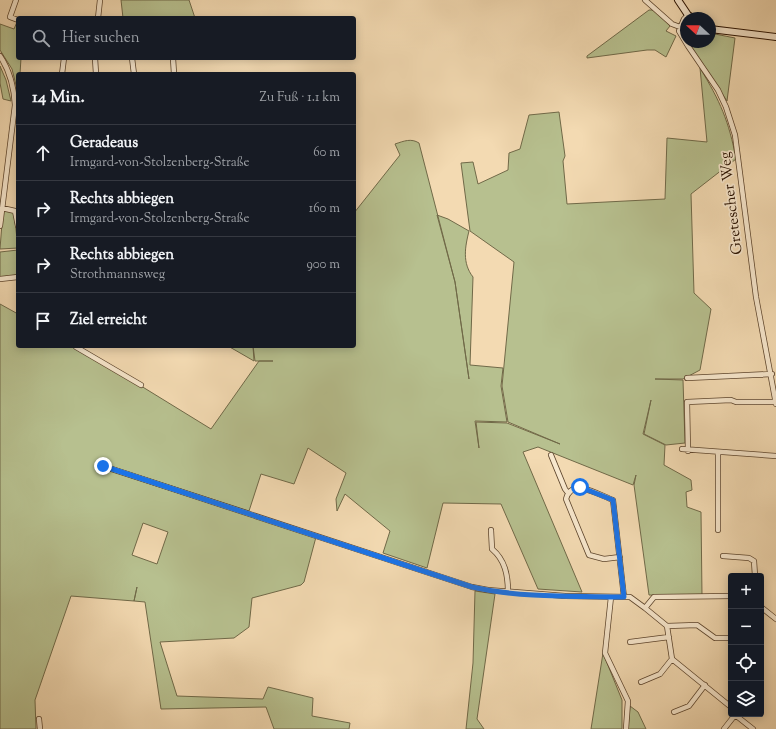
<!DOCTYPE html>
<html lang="de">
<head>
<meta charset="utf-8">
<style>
  body { margin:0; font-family:"Sorts Mill Goudy",serif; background:#242831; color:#f1f3f6 }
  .controls { position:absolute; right:12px; bottom:12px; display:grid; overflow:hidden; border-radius:4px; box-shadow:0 2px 10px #0003 }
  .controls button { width:36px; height:36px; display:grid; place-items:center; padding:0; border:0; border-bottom:1px solid #363941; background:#171b24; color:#f1f3f6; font:20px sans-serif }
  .compass { position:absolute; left:680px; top:12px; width:36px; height:36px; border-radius:50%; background:#171b24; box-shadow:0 2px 10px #0003; rotate:291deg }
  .stop { position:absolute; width:12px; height:12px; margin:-9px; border:3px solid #1a73e8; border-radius:50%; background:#fff }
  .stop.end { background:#1a73e8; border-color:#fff; box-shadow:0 1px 4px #0008 }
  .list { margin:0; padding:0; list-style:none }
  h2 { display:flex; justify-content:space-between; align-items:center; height:52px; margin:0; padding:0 16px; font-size:17px }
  h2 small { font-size:13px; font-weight:400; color:#9ea1a6 }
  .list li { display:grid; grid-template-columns:26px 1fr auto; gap:12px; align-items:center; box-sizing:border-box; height:56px; padding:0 16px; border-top:1px solid #363941 }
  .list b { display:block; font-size:15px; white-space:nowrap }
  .list p { margin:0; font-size:13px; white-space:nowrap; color:#9ea1a6 }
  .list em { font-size:13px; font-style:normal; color:#9ea1a6 }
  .icon { flex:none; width:22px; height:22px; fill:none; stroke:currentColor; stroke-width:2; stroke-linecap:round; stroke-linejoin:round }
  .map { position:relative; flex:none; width:776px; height:729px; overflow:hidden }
  .search { position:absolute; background:#171b24; box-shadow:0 2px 10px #0003; left:16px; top:16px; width:340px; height:44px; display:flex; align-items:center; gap:10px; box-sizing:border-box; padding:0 14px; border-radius:4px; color:#9ea1a6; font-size:15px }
  .panel { position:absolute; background:#171b24; box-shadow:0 2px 10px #0003; left:16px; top:72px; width:340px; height:276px; border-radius:4px }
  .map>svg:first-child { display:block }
</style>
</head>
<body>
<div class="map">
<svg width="776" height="729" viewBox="0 0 776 729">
  <rect width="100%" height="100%" fill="#f3dab2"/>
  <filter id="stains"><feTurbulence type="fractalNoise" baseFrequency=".005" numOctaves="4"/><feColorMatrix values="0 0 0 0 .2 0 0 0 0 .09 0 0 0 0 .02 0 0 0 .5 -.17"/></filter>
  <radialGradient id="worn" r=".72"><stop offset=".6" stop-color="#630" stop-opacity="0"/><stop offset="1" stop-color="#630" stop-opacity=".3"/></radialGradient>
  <path fill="#b7c08f" stroke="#706948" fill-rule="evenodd" d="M121,0H189L195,18H123Z
    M649,10H654L670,26L666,31L676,36L666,57L655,50H647L587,58V56Z
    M17,22L18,58H21L20,74H18V93L12,69L0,50V24L14,29Z
    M710,33L735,38L727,101L688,42H710Z
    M0,66L6,80L11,101L3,99L0,83Z
    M700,68C720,101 729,121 736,159L691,194L694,293L711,309L700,370L683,379H655L683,380L685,443L666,445L644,434L651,400L643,434L665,445L664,465L691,480L692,490L686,492L687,507L701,512L702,596L649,595L634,485L636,475L633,485L538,447L523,452L582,592L538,589L501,504L443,503L427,568L383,553L390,531L345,494L337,511L336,499L346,473L308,448L294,484L261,474L249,511L107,465L106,470L316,537L304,582L301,585L252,598L249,627L234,638L160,642L177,696L263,699L268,687L313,698L312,716L350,723L349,729H274L266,707L161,709L145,602L134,601L137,587L134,601L71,596L35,700L36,729H0V304L18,314V346H76L211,429L259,361H273H255L253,346H354V213L400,155L395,144C404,141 411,138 419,143L455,282L469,379L455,282L437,215L448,219L469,231C465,247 462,263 473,277L470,365L503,368L501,386L507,422L475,421L479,448L476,422L507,423L560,444L508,422L502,386L514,262L470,231L461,163L473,162L478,184L508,170L509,153L520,149L529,115L559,112L565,156L563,161L567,204L665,199L667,138L707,142ZM143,523L168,532L157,564L132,555Z
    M3,210L14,212L18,248L0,249Z
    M18,250V275L0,277V252Z
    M228,346H253L254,361Z
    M475,591L495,594L477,719L484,729H466L473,663Z
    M603,653L622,700V729H591Z
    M630,706L638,712L646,729H628Z"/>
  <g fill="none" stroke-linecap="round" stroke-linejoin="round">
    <g stroke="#5c442c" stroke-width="6">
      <path id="street" d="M16,0L10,17L18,20
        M645,0L672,24L680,27
        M688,15L684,19L679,31L688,46L718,90L726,107L735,135L756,297L776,404
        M98,18L100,0
        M0,56C10,71 14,87 15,105L0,226
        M95,58L96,74
        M132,58L134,74
        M173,58L174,74
        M62,74L64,58
        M2,208L15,211L18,226
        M0,279L18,277
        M76,346V347L141,385
        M687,378L772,374
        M682,449L776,456
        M688,451L687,402L731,400L736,402H776
        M718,452V530
        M551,455L565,489L568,493
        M103,466L472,587L488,590L565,596L630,597L645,608L654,597L731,596
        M491,530L492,549C505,560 508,575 508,592
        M723,556L749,558L754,561L755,576
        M620,557L604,559L589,555L566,499C572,477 599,495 613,500L624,597
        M611,597L605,653L628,701L626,729
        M761,607L776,619
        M645,608L667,626L672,659L731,707
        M667,626L697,625L715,638H731
        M630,642L669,637
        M731,657V656
        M641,682L660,674L672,659
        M674,712L689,706L705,685
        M734,714L753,729
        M39,719L40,729
        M724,729L735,715"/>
    </g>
    <g stroke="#2a1200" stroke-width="8">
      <path id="secondary" d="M678,0L688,15L693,18
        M710,29L776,37"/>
    </g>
    <use href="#street" stroke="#f7e7cd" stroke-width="4.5"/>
    <use href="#secondary" stroke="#f7e7cd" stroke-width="6"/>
  </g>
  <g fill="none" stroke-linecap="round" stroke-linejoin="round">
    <path stroke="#1a73e8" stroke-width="5" d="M103,466L472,587C521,598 574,596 624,597L613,500L580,487"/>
  </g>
  <g text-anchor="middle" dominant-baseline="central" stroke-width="3.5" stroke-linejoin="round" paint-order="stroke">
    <g font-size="15" fill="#2a1200" stroke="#f7e7cd">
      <text transform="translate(732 203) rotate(-97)">Gretescher Weg</text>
    </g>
  </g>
  <rect width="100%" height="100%" filter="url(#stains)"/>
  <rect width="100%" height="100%" fill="url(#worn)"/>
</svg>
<div class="controls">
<button>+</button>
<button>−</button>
<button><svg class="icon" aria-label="locate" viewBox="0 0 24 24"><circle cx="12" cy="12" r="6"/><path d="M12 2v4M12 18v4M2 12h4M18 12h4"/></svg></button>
<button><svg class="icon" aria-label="layers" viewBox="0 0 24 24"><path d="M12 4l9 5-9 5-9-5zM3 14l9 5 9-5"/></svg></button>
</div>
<svg class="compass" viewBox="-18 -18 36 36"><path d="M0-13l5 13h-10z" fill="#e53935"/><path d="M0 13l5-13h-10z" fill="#9ea1a6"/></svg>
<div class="stop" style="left:580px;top:487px"></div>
<div class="stop end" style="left:103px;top:466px"></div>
<div class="search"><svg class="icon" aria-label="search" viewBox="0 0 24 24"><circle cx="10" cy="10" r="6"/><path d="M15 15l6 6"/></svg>Hier suchen</div>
<section class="panel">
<h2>14 Min.<small>Zu Fuß · 1.1 km</small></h2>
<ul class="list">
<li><svg class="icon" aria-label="ahead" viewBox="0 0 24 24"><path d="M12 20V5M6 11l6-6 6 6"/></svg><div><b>Geradeaus</b><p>Irmgard-von-Stolzenberg-Straße</p></div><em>60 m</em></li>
<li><svg class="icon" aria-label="right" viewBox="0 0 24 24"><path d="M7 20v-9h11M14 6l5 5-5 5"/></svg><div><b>Rechts abbiegen</b><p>Irmgard-von-Stolzenberg-Straße</p></div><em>160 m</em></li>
<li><svg class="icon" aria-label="right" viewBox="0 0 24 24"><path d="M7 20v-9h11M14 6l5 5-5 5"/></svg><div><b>Rechts abbiegen</b><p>Strothmannsweg</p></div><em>900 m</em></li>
<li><svg class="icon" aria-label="arrive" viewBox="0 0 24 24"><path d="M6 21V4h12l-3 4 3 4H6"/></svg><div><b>Ziel erreicht</b></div></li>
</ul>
</section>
</div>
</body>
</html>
